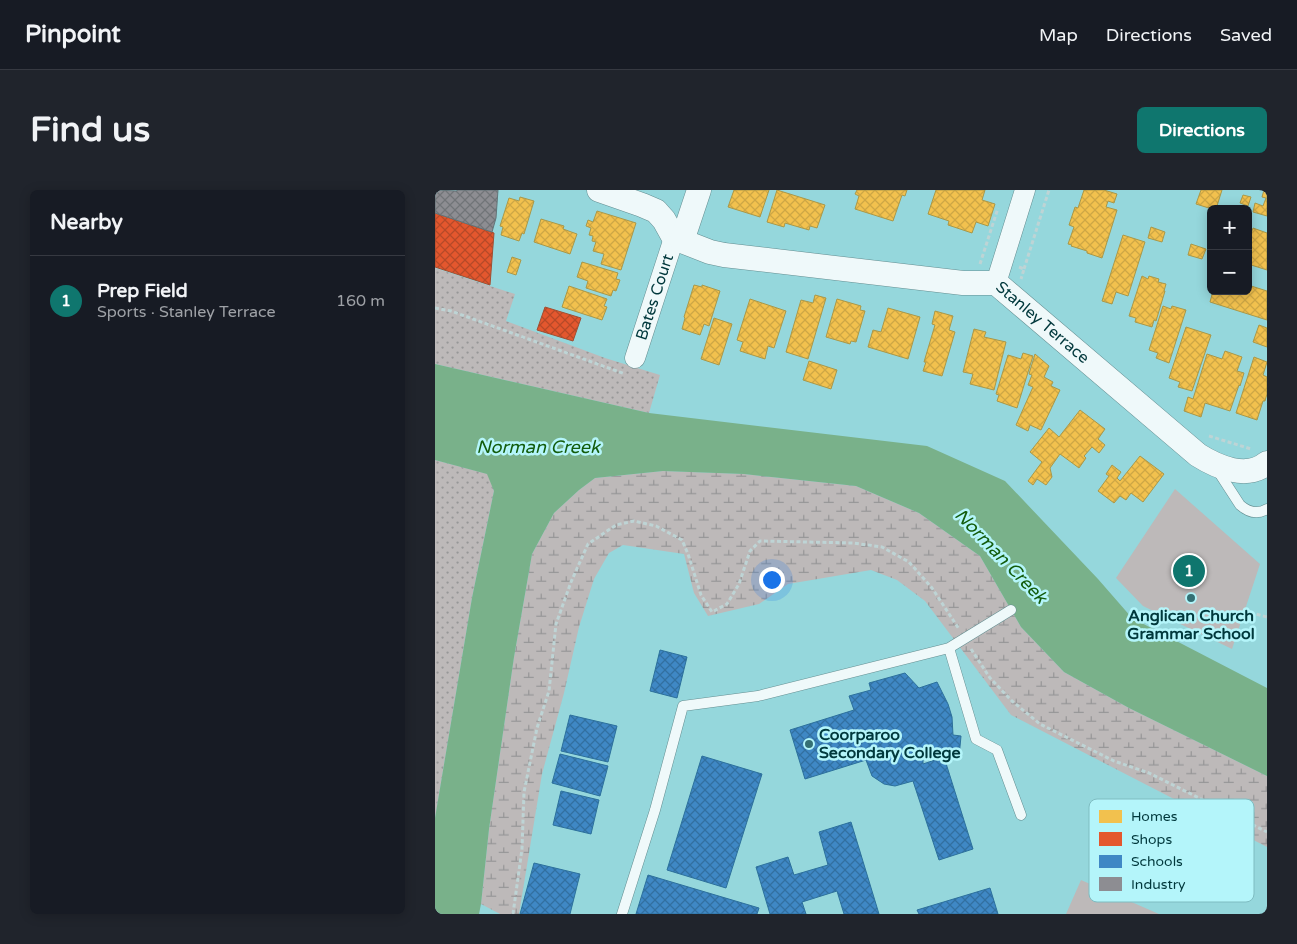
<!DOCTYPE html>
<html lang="en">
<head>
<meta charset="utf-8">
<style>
  body { margin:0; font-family:"Varela Round",sans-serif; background:#20242c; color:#f1f3f6 }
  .controls { position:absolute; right:15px; top:15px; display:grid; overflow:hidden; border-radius:8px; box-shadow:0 2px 12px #0003 }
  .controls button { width:45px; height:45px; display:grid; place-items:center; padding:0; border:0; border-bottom:1px solid #363941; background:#171b24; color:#f1f3f6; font:25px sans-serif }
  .you { position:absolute; left:336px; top:389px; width:18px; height:18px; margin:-12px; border:4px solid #fff; border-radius:50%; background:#1a73e8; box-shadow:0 0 0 8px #1a73e833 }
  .badge { display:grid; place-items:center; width:32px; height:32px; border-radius:50%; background:#0f766e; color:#fff; font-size:16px; font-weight:700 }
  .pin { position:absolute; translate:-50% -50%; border:2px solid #fff; box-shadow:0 1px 5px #0006 }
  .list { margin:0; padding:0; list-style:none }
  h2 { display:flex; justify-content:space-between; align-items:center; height:65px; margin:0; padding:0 20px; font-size:21px }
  h2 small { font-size:16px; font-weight:400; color:#9ea1a6 }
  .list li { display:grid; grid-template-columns:32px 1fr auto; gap:15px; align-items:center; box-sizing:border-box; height:90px; padding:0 20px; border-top:1px solid #363941 }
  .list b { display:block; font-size:19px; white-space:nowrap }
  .list p { margin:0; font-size:16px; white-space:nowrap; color:#9ea1a6 }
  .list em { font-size:16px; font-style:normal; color:#9ea1a6 }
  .map { position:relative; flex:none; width:832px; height:724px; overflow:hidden; border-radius:8px }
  header { display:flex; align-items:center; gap:30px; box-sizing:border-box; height:70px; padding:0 25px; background:#171b24; border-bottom:1px solid #363941 }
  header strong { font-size:24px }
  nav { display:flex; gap:28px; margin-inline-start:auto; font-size:18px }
  .intro { display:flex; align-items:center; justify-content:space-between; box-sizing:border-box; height:120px; padding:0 30px }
  h1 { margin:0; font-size:35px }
  .button { padding:12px 22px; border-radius:8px; background:#0f766e; color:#fff; font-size:18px; font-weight:700 }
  main { display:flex; gap:30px; padding:0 30px }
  aside { flex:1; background:#171b24; border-radius:8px; box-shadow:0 2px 12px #0003 }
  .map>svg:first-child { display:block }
</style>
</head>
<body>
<header>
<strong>Pinpoint</strong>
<nav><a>Map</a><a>Directions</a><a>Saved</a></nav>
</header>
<div class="intro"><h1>Find us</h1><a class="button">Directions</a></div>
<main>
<aside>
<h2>Nearby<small></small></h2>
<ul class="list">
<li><span class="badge">1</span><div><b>Prep Field</b><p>Sports · Stanley Terrace</p></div><em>160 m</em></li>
</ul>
</aside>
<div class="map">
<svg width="832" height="724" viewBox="0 0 832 724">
  <defs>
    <pattern id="wetland-marsh" width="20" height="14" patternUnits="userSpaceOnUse" patternTransform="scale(1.25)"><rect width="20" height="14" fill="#bdb9b9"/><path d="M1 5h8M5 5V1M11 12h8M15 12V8" fill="none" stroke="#979798"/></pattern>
    <pattern id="park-dots" width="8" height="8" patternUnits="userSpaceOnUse" patternTransform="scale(1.25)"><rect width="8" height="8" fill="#bdb9b9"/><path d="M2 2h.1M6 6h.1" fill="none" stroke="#979798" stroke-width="1.8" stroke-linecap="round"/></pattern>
    <pattern id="homes-cross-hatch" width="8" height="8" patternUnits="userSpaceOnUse" patternTransform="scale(1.25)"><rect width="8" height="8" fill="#f2c14e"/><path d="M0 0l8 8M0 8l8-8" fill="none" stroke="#cea745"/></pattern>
    <pattern id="shops-cross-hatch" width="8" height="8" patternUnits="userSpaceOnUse" patternTransform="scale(1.25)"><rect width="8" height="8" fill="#e4572e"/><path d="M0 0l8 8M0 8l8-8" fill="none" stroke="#b64928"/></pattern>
    <pattern id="schools-cross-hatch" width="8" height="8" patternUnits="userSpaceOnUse" patternTransform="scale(1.25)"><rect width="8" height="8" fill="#3f88c5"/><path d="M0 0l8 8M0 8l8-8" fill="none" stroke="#3270a1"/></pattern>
    <pattern id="industry-cross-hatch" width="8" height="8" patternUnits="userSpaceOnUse" patternTransform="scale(1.25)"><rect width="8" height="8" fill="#8d8d92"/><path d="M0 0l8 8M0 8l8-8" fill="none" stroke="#717478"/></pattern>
  </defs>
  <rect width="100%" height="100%" fill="#95d7dc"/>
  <path fill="#bdb9b9" d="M740,299L825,374L797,459L708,416L681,388Z
    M646,690L724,724H631Z"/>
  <path fill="url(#wetland-marsh)" d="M228,281L309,284L421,296L484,323L545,366L586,437L629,482L694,518L832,586V657L576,525L490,411L462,390L436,380L353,394L324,414L273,426L259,403L249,364L188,355L174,363L159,389L144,437L129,503L107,584L84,724H65L46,714L54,639L79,467L97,364L119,323L144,300L160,288Z"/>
  <path fill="url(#park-dots)" d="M0,78L80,104L71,131L170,168L225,185L214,223L0,174Z
    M0,270L53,284L59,301L37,408L0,628Z"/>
  <path fill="#79b18a" d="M0,174L214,223L492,256L570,291L663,389L697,428L832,498V586L694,518L629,482L586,437L545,366L484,323L421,296L309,284L228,281L160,288L144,300L119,323L97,364L79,467L54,639L46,714L44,724H0V628L37,408L59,301L52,284L0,270Z"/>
  <path fill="url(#homes-cross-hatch)" stroke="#a99849" d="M299,0H334L325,27L293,17Z
    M342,0L390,15L382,38L375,36L374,40L350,33L349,37L332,32Z
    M422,0H472L470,6L467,5L458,31L420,19L424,6L420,4Z
    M501,0H550L547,10L560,14L553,36L541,32L537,43L513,35L514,31L493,24Z
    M649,0H669L682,4L679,13L673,11L671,17L682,20L667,68L652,63V61L636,56L637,55L633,54L639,37L634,35L640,17L643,18Z
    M766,0H787L781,19H777L761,14Z
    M829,0H832V26L818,22L820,13L828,16L831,8L827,7Z
    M808,5L816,7L813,16L805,13Z
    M85,7L99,11L89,44L87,43L84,51L66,45L68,37L65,36L74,8L84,11Z
    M162,21L201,33L186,80L166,74L169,64L158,61L161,52L157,51L158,46L154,45L156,38L151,36L153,30L158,32Z
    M106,29L129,36L128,39L142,44L135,64L99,52Z
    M716,37L730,42L727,52L713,48Z
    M818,38L832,43V80L813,74V52Z
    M688,45L710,52L693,106L681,102L677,114L667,111Z
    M756,54L771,59L767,69L753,65Z
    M77,67L86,70L81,85L72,82Z
    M147,72L183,83L181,89L185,90L181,101L178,100L176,106L151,98L153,91L142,87Z
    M707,86L713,89L714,86L724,89L723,92L731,94L729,101H730L721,131L719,130L717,137L700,132L701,128L694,126Z
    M259,95L267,97V95L285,101L274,136L269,134L265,145L247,139L250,128L249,127Z
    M813,95L832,101V130L775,112L778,101H813Z
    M134,96L172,109L169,116L172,117L167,130L127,117Z
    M380,105L391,108L373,169L351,162L366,110L378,113Z
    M315,109L351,121L339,158L333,156L330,169L305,161L308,152L302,150Z
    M402,109L426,116L425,120L430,121L421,152L416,151L415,154L391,147Z
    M728,116L736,119L737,116L751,120L734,173L721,168L723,163L714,160Z
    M453,118L485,127L473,169L433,157L438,140L446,142Z
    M500,121L518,126L514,140L520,142L507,186L488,181L491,172H489L500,135L497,134Z
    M279,128L297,134L284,175L266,169Z
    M824,135L832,138V157L818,152Z
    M751,137L776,145L757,201L743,197L745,192L734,188Z
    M539,139L551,142L549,147L571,152L559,200L535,194L538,184L528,182Z
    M790,161L807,167L802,181L809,183L805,196L804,195L795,221L770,213L766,227L749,221L753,207L758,209L772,164L787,169Z
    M588,163L598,166L582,218L562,211L564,205L561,204L573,165L586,169Z
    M600,164L614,176L609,187L618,192L616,196L625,200L606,240L595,235L593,241L581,235L598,197L593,195L597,185L594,184Z
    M819,167L832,172L828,185L832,187V204L830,211H828L822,230L801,223Z
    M374,171L402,180L396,199L368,190Z
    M645,220L670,239L663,249L670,255L664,263L657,257L649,266L651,268L644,278L625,264L615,278L617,287L611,295L602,289L598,295L593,291L607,272L595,262L614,238L624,247Z
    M705,266L729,284L708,312L696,303L691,310L685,306L679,313L663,301L674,286L671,284L677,275L686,282L682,288L685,291Z"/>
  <path fill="url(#shops-cross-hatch)" stroke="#a04e32" d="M0,23L59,43L55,95L0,77Z
    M110,117L146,128L138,151L102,140Z"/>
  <path fill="url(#schools-cross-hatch)" stroke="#2c709c" d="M225,460L252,467L242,508L215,501Z
    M470,483L484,498L502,492L513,514L517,527L518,545L526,546L524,567L488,565V574L509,567L538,659L504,670L478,591L460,596L449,594L437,586L431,570L370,589L355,540L419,520L414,506L436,500L434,493Z
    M135,525L182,536L173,572L126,561Z
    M125,564L173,576L165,606L117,593Z
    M267,566L327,584L291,698L232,680Z
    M126,601L164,610L156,644L118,635Z
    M416,632L444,724H409L402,701L367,712L371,724H335L321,677L353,667L359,685L393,675L384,642Z
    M99,673L145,684L135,724H85Z
    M213,685L324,718L322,724H201Z
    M555,698L563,724H484L482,720Z"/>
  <path fill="url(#industry-cross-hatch)" stroke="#637478" d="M0,0L22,1V0H63L61,28L57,42L0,23Z"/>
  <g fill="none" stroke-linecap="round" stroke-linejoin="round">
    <g stroke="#648e91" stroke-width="11">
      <path id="service" d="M781,278L805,315C813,322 822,325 832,319
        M514,458L576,420
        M187,724L220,620L248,516L323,506L514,458L541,549L562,560L586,625"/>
    </g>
    <g stroke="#648e91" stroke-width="21">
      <g id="minor">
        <path d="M561,93L590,0"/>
        <path id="s1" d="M200,168L239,48"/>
      </g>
    </g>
    <g stroke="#648e91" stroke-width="25">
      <g id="tertiary">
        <path id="s2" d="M164,0L207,15L221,21L229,30L239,48L275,62L289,65L528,93H561L763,265C782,277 812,290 832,273"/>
        <path d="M247,51L264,0"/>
      </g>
    </g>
    <path stroke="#bed4d5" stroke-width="3" stroke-dasharray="4 2.5" stroke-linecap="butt" d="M545,74L563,18
      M584,77L589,79L586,89
      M589,79L614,0
      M0,118L16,121L190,184
      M774,246L816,259
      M809,421L832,427
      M536,459L555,488L577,511L605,534L679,571L714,583L832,642
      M78,724L87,659L89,602L102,538L114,501L121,434L136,392L153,354L181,335L199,331L221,336L247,350L253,364L266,405L277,422L292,414L304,394L315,361L325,351L418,353L447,357L474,372L497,398L524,439"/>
    <use href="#service" stroke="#eff9fa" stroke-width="10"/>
    <use href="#minor" stroke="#eff9fa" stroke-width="20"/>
    <use href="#tertiary" stroke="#eff9fa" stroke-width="24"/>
  </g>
  <g fill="#347074" stroke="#b4f5fa" stroke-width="2">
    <circle cx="756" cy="408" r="5"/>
    <circle cx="374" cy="554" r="5"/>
  </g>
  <g text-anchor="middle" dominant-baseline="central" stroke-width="5" stroke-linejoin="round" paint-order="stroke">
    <g font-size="16" fill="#00383c" stroke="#b4f5fa">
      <text stroke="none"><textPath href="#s1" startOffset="64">Bates Court</textPath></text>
      <text stroke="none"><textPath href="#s2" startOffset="481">Stanley Terrace</textPath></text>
    </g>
    <g font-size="16" font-weight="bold" fill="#00383c" stroke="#b4f5fa">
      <text x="756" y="426">Anglican Church<tspan x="756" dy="18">Grammar School</tspan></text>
      <text x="384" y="545" text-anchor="start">Coorparoo<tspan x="384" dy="18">Secondary College</tspan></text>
    </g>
    <g font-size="18" font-style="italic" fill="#135c0c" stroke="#b4f5fa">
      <text x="103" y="257">Norman Creek</text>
      <text transform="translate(566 366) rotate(46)">Norman Creek</text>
    </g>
  </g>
  <rect x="654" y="609" width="165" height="103" rx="8" fill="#b4f5fa" stroke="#7ebcc1" stroke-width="1"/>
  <rect x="664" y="620" width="23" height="13" fill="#f2c14e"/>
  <rect x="664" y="642" width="23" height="14" fill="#e4572e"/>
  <rect x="664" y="665" width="23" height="13" fill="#3f88c5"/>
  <rect x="664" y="687" width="23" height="14" fill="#8d8d92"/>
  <g font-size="14" fill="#00383c">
    <text x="696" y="631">Homes</text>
    <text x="696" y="654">Shops</text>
    <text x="696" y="676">Schools</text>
    <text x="696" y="699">Industry</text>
  </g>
</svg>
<div class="controls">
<button>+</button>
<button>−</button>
</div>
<div class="you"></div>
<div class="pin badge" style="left:754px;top:381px">1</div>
</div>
</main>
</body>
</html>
